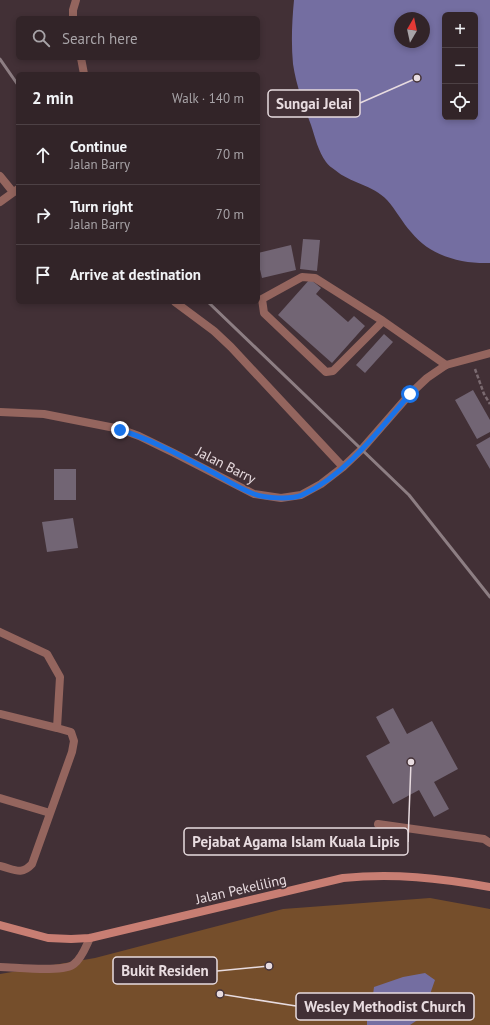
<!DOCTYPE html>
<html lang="en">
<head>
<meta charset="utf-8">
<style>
  body { margin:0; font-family:"PT Sans",sans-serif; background:#3d3034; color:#f1f3f6 }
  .controls { position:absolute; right:12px; top:12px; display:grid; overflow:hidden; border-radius:6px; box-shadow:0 2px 6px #0003 }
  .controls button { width:36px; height:36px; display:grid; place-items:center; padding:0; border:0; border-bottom:1px solid #4d4145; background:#322428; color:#f1f3f6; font:20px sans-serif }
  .compass { position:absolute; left:394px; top:12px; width:36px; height:36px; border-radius:50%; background:#322428; box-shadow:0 2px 6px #0003; rotate:9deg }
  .stop { position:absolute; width:12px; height:12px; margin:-9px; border:3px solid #1a73e8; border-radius:50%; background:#fff }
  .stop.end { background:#1a73e8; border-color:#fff; box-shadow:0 1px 4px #0008 }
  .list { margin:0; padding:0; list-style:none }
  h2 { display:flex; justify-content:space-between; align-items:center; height:52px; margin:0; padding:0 16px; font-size:17px }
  h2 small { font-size:13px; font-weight:400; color:#a8a4a8 }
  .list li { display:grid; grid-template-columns:26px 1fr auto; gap:12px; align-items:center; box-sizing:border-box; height:60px; padding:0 16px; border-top:1px solid #4d4145 }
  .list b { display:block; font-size:15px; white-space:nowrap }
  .list p { margin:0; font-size:13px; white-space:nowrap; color:#a8a4a8 }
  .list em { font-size:13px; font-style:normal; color:#a8a4a8 }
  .icon { flex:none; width:22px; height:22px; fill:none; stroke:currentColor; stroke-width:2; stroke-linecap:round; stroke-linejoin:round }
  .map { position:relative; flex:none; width:490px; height:1025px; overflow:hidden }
  .search { position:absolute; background:#322428; box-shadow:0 2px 6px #0003; left:16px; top:16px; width:244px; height:44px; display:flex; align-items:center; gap:10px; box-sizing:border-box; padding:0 14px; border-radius:6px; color:#a8a4a8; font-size:15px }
  .panel { position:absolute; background:#322428; box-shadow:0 2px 6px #0003; left:16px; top:72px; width:244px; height:232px; border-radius:6px }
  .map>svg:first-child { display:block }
</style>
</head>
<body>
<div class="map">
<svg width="490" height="1025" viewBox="0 0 490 1025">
  <rect width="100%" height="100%" fill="#423036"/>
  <path fill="#754e2b" d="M430,898L490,909V1025H0V974L95,958L283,909Z"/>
  <path fill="#746ea1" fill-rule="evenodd" d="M294,0H490V263C461,264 430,256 411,232C402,222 396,210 387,200C373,185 350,183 335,170C332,168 328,165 326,162C318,151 315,137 311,125C304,106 296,85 293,64C291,43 292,21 294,0ZM445,15H475V117H445ZM400,18H424V42H400Z
    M425,973L435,980L422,1017L410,1025H367V1018L371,1010L374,987L403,977Z"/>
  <path fill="#726574" d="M303,239L320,240L317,271L300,269Z
    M291,245L296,270L262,278L258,261V253Z
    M310,279L321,288L316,294L348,322L354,316L365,326L332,363L278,315Z
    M384,334L393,342L365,373L356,365Z
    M473,390L490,420V432L477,439L455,400Z
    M490,437V469L476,445Z
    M54,469H76V500H54Z
    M73,518L78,548L47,552L42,522Z
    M393,708L407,734L432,721L458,769L434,782L449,809L434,817L419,790L393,804L366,756L390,743L376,717Z"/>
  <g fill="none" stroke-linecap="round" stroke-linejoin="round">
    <path stroke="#7a6a70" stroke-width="2.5" stroke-dasharray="4 2" stroke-linecap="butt" d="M475,369L484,394L490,404"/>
    <path stroke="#94655e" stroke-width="8" d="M0,176L13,192
      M383,321L333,371L326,372L264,313L262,299L302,277L315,278L383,321L446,365
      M378,824L484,839L490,843"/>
    <path stroke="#94655e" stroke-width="8" d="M73,18V10L76,0
      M81,58L84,74
      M0,202L18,189
      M175,302L214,331L231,347L343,467
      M0,412L44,414L120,429L139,436L174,453L254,494L281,498L301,495L321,484L343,467L362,449L410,394L427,378L446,365L490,353
      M0,632L47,654L60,677L57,728
      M0,714L57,728L71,732L74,741L72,752L32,864C21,876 14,869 0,866
      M0,798L50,813
      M0,967C15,967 64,973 74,964C82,958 86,946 90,938"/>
    <path stroke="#c87e73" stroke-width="8" d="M0,925L48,938L71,939L90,938L343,878C394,873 439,878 490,887"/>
    <path stroke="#8d7e83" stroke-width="3" d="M0,59L18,85
      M208,302L409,495L490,597"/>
  </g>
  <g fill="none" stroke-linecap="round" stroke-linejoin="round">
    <path stroke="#1a73e8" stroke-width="5" d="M120,430C153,440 183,457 214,473C226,480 240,489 254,494C266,498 290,500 302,495C346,475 379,430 410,394"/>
  </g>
  <g text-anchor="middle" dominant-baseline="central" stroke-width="3.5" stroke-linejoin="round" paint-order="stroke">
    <g font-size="14" fill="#e8dce0" stroke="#423036">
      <text transform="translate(226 465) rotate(27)">Jalan Barry</text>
      <text transform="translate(241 889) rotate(-13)">Jalan Pekeliling</text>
    </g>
  </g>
  <path fill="none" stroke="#e8dce0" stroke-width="1.5" d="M417 78L360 103M411 762L408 842M269 966L217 971M220 994L296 1006"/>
  <g fill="#e8dce0" stroke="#423036" stroke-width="1.5">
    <circle cx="417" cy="78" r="4"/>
    <circle cx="411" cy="762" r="4"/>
    <circle cx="269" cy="966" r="4"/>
    <circle cx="220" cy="994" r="4"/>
  </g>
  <g fill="#423036" stroke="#e8dce0" stroke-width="1.5">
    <rect x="268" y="90" width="92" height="27" rx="4"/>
    <rect x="184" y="828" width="224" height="27" rx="4"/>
    <rect x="113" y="957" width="104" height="27" rx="4"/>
    <rect x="296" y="993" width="178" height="27" rx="4"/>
  </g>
  <g font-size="15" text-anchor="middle" font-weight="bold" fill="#e8dce0">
    <text x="314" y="109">Sungai Jelai</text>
    <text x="296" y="847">Pejabat Agama Islam Kuala Lipis</text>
    <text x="165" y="976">Bukit Residen</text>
    <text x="385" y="1012">Wesley Methodist Church</text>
  </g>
</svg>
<div class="controls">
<button>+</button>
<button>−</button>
<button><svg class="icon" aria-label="locate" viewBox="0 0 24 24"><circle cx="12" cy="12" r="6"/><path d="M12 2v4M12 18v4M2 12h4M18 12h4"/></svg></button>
</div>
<svg class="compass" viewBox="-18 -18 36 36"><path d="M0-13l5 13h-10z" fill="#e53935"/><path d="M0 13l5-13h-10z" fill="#a8a4a8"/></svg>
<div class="stop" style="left:410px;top:394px"></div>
<div class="stop end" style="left:120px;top:430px"></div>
<div class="search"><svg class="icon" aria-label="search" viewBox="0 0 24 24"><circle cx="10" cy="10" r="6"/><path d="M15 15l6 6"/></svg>Search here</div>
<section class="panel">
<h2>2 min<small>Walk · 140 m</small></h2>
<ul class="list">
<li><svg class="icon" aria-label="ahead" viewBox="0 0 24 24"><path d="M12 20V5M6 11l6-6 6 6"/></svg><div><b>Continue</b><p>Jalan Barry</p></div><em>70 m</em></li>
<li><svg class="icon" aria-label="right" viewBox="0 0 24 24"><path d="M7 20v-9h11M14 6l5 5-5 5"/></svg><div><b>Turn right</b><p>Jalan Barry</p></div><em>70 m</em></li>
<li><svg class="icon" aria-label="arrive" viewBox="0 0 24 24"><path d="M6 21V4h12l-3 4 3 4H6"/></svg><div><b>Arrive at destination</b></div></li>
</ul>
</section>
</div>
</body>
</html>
